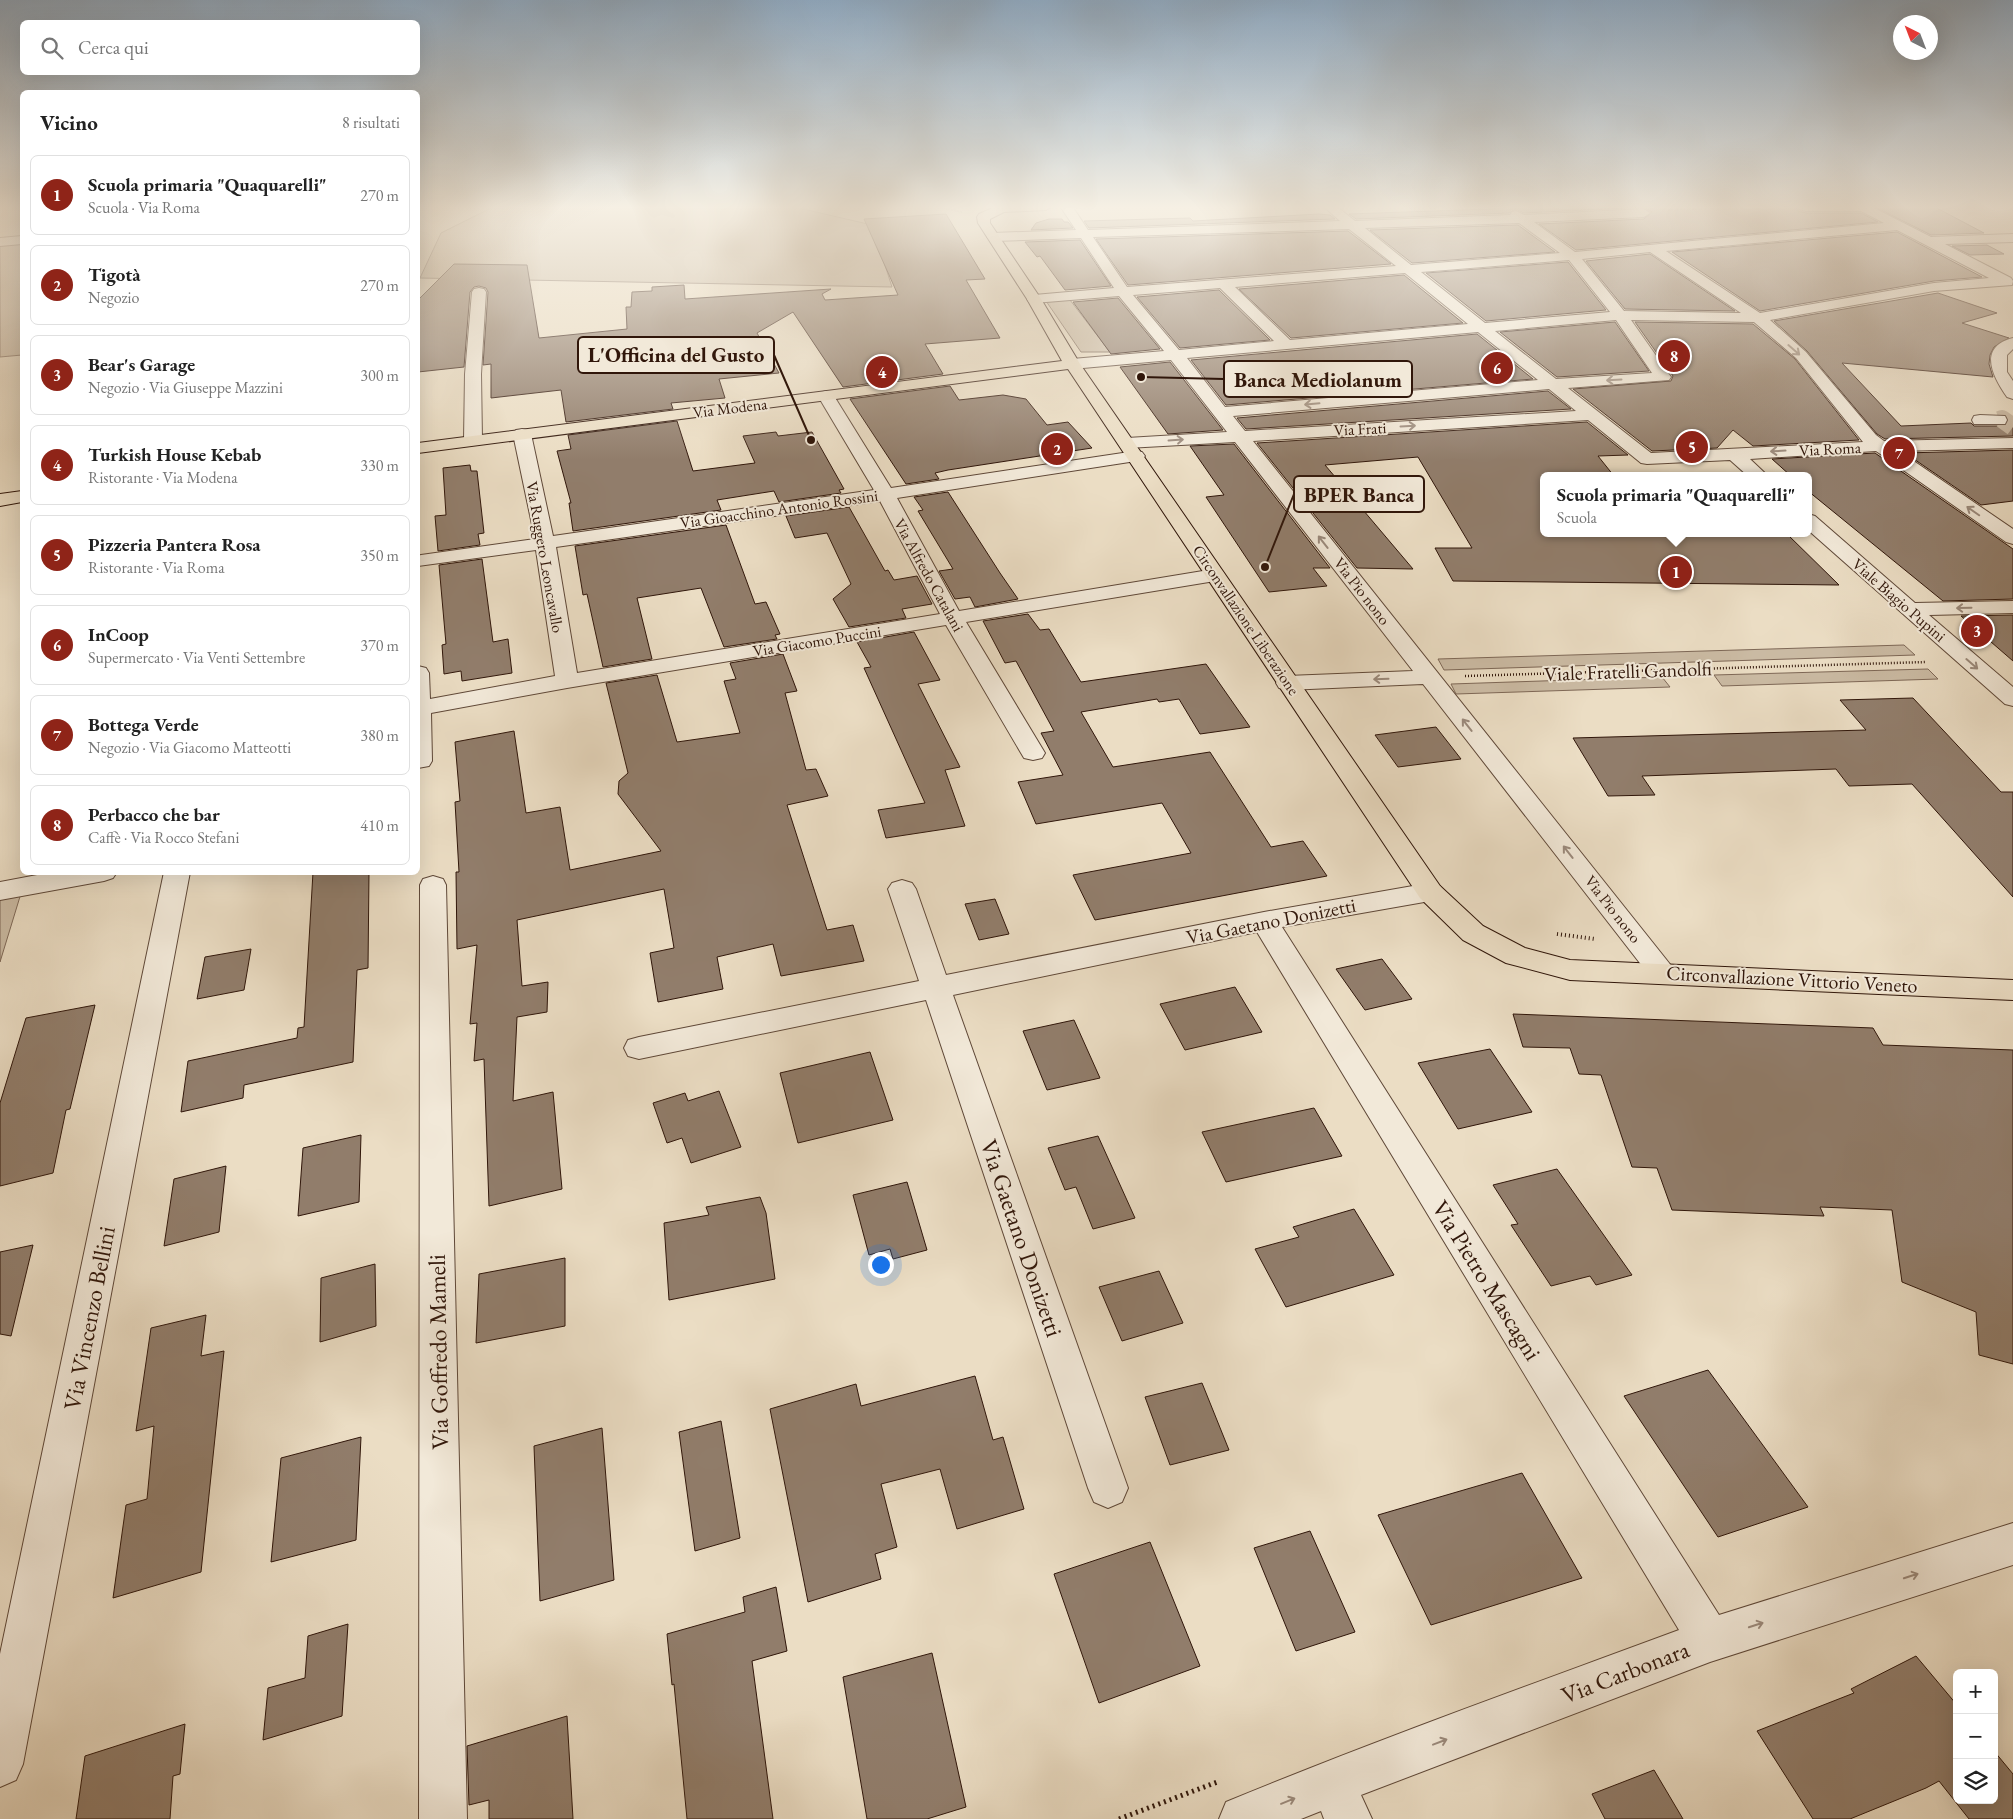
<!DOCTYPE html>
<html lang="it">
<head>
<meta charset="utf-8">
<style>
  body { margin:0; font-family:"EB Garamond",serif; background:#f6f6f6; color:#222 }
  .controls { position:absolute; right:15px; bottom:15px; display:grid; overflow:hidden; border-radius:8px; box-shadow:0 5px 20px #0002 }
  .controls button { width:45px; height:45px; display:grid; place-items:center; padding:0; border:0; border-bottom:1px solid #e0e0e0; background:#fff; color:#222; font:25px sans-serif }
  .compass { position:absolute; left:1893px; top:15px; width:45px; height:45px; border-radius:50%; background:#fff; box-shadow:0 5px 20px #0002; rotate:318deg }
  .you { position:absolute; left:880px; top:1264px; width:18px; height:18px; margin:-12px; border:4px solid #fff; border-radius:50%; background:#1a73e8; box-shadow:0 0 0 8px #1a73e833 }
  .badge { display:grid; place-items:center; width:32px; height:32px; border-radius:50%; background:#8f2418; color:#fff; font-size:16px; font-weight:700 }
  .pin { position:absolute; translate:-50% -50%; border:2px solid #fff; box-shadow:0 1px 5px #0006 }
  .popup { position:absolute; left:1540px; top:472px; width:272px; height:65px; box-sizing:border-box; display:grid; place-content:center; border-radius:8px; background:#fff; filter:drop-shadow(0 1px 4px #0005); font-size:16px; white-space:nowrap; color:#767676 }
  .popup b { font-size:19px; color:#222 }
  .popup::after { content:''; position:absolute; left:50%; top:100%; margin-left:-10px; border:10px solid transparent; border-top-color:#fff }
  .list { margin:0; padding:0; list-style:none }
  h2 { display:flex; justify-content:space-between; align-items:center; height:65px; margin:0; padding:0 20px; font-size:21px }
  h2 small { font-size:16px; font-weight:400; color:#767676 }
  .list li { display:grid; grid-template-columns:32px 1fr auto; gap:15px; align-items:center; box-sizing:border-box; height:80px; margin:0 10px 10px; padding:0 10px; border:1px solid #e0e0e0; border-radius:8px }
  .list b { display:block; font-size:19px; white-space:nowrap }
  .list p { margin:0; font-size:16px; white-space:nowrap; color:#767676 }
  .list em { font-size:16px; font-style:normal; color:#767676 }
  .icon { flex:none; width:28px; height:28px; fill:none; stroke:currentColor; stroke-width:2; stroke-linecap:round; stroke-linejoin:round }
  .map { position:relative; flex:none; width:2013px; height:1819px; overflow:hidden }
  .search { position:absolute; background:#fff; box-shadow:0 5px 20px #0002; left:20px; top:20px; width:400px; height:55px; display:flex; align-items:center; gap:12px; box-sizing:border-box; padding:0 18px; border-radius:8px; color:#767676; font-size:19px }
  .panel { position:absolute; background:#fff; box-shadow:0 5px 20px #0002; left:20px; top:90px; width:400px; height:785px; border-radius:8px }
  .map>svg:first-child { display:block }
</style>
</head>
<body>
<div class="map">
<svg width="2013" height="1819" viewBox="0 0 2013 1819">
  <rect width="100%" height="100%" fill="#ebddc4"/>
  <filter id="stains"><feTurbulence type="fractalNoise" baseFrequency=".004" numOctaves="4"/><feColorMatrix values="0 0 0 0 .2 0 0 0 0 .09 0 0 0 0 .02 0 0 0 .5 -.17"/></filter>
  <radialGradient id="worn" r=".72"><stop offset=".6" stop-color="#630" stop-opacity="0"/><stop offset="1" stop-color="#630" stop-opacity=".3"/></radialGradient>
  <path fill="#cbbba4" stroke="#7e6857" d="M495,206H790L872,225L892,287L420,278L441,233Z
    M22,241V355L0,357V243Z
    M1070,300L1110,352H1081L1046,301Z
    M1904,645L1915,655L1444,670L1438,659Z
    M1928,669L1938,679L1722,686L1714,675Z
    M1662,677L1670,687L1456,694L1451,684Z
    M22,890L0,962V894Z"/>
  <path fill="#917d6b" stroke="#30160a" d="M1486,206H1795L1798,211L1806,213H1861L1878,222L1576,250L1539,224L1644,219L1652,212L1644,207L1524,213L1516,209L1509,213L1356,219L1349,214L1490,209Z
    M1873,206H1933L1984,233L1931,235Z
    M946,214L985,279L966,280L1000,338L925,344L943,374L843,387L793,312L757,333L779,373L719,379L725,398L671,403L673,409L566,422L561,390L491,398V364L483,365L488,292L486,288L479,286L474,287L470,292L464,367L418,372V300L454,264L527,265L539,338L627,329L626,307H631L632,292L652,291V287L684,285L685,299L831,289L822,294L825,300L898,295L864,219Z
    M1319,214L1330,215L1335,219L1089,228L1084,221L1190,218L1193,221Z
    M1049,219H1062L1064,222H1068L1073,228L1031,230L1036,223Z
    M1518,225L1555,252L1412,263L1370,230Z
    M1348,231L1391,264L1128,285L1096,239Z
    M1897,232L1982,277L1934,281L1760,311L1672,252Z
    M1080,240L1111,286L1065,290L1040,256L1037,257L1025,242Z
    M1987,245L2004,254L1970,255L1952,246Z
    M1650,254L1735,311L1625,309L1586,261Z
    M1568,262L1606,310L1486,321L1426,273Z
    M1404,275L1463,323L1291,338L1239,289Z
    M1219,290L1270,340L1180,348L1137,297Z
    M1938,293L1997,313L1962,323L2009,338L1994,347L1990,355L1989,364L1993,377L1842,363L1901,426L1971,423L1974,426H2005L2008,422L2013,421V436L1885,439L1877,434L1807,351L1774,321Z
    M1118,298L1160,349L1111,354L1073,302Z
    M1615,322L1649,371L1557,377L1500,332Z
    M1635,322L1753,324L1795,359L1859,440L1753,446L1733,430L1717,448L1652,451L1573,389L1671,381L1673,376Z
    M1477,334L1533,379L1226,405L1191,360Z
    M1170,362L1223,430L1168,434L1120,367Z
    M950,386L959,400L1003,395L1026,399L1047,425L1068,422L1092,448L948,470L935,473L939,479L906,484L850,399Z
    M1548,391L1571,409L1246,429L1237,418Z
    M677,421L693,471L755,463L743,436L776,432L778,436L812,432L844,489L839,490L841,493L779,502L774,491L717,500L721,510L573,531L569,503H571L557,451L571,449L568,435Z
    M1587,422L1628,455L1598,456L1614,476H1544V533H1786L1839,585L1453,581L1435,548H1472L1418,457L1325,465L1413,569L1357,568L1257,443Z
    M1234,444L1330,568H1313L1327,586L1269,592L1206,497L1224,495L1190,446Z
    M2013,450V501L1981,505L1905,453Z
    M1875,453L2013,549V599L1943,601L1808,491V476H1791L1772,459Z
    M470,465L471,471H477L484,533L478,534L480,545L438,551L435,516L446,515L443,468Z
    M948,492L1000,573L1018,599L975,607L970,597L955,599L939,571L953,569L918,511L923,510L914,497Z
    M849,507L885,571L888,570L894,580L917,576L932,604L902,609L906,618L849,627L833,599L851,584L827,533L795,538L786,516Z
    M726,525L755,604L766,602L780,634L775,635L777,639L724,647L701,588L637,598L652,659L603,667L587,594L583,595L575,546Z
    M482,559L493,642L508,639L512,673L462,681L461,671L444,674L442,645L446,644L439,565Z
    M1028,614L1040,630L1049,629L1081,682L1206,664L1250,727L1200,734L1179,699L1159,702L1157,699L1081,712L1113,767L1210,752L1271,847L1303,841L1327,876L1095,920L1073,875L1191,853L1162,803L1036,824L1018,782L1063,775L1041,733L1054,731L1016,661L1005,663L983,621Z
    M2013,615V661L1961,616Z
    M914,632L940,680L918,684L960,767L945,770L965,826L886,838L878,810L925,803L864,668L871,667L857,642Z
    M783,654L797,691L785,693L806,770L816,769L828,796L787,805L827,930L853,925L864,961L781,976L773,944L717,957L723,989L658,1002L650,953L674,948L664,889L517,920L522,986L548,982L547,1012L517,1017L513,1101L553,1092L562,1189L489,1206L484,1059L474,1061L477,1023L470,1024L477,945L457,949L456,872H459L455,802L460,801L455,742L514,731L526,813L560,807L570,870L661,851L618,794L619,781L628,773L606,683L657,675L677,742L740,733L724,681L736,679L730,663Z
    M1913,698L2001,792H2013V897L1912,784L1849,786L1836,769L1642,776L1655,795L1608,796L1573,738L1866,730L1840,700Z
    M1436,727L1461,759L1398,767L1375,735Z
    M313,872H369L368,968L357,970L353,1062L244,1085L243,1098L181,1112L188,1061L297,1038L298,1028L304,1027Z
    M995,899L1009,934L979,940L965,904Z
    M251,949L244,990L197,999L205,957Z
    M1382,959L1412,999L1365,1010L1336,969Z
    M1235,987L1262,1032L1185,1050L1160,1004Z
    M95,1005L70,1109L66,1110L53,1173L0,1186V1103L26,1018Z
    M1513,1014L1873,1028L1883,1045L2013,1050V1364L1979,1355L1976,1312L1902,1282L1892,1210L1820,1207L1824,1216L1672,1210L1657,1168L1632,1167L1601,1075L1579,1074L1570,1048L1523,1047Z
    M1074,1020L1100,1078L1047,1090L1023,1031Z
    M1490,1049L1532,1112L1458,1129L1418,1063Z
    M870,1052L893,1120L798,1143L780,1073Z
    M719,1091L741,1147L691,1163L682,1138L667,1143L653,1103L685,1093L688,1101Z
    M1314,1108L1342,1156L1226,1182L1202,1132Z
    M361,1135L359,1202L298,1216L303,1148Z
    M1098,1136L1135,1218L1093,1229L1076,1187L1065,1190L1048,1148Z
    M226,1166L219,1232L164,1246L174,1179Z
    M1557,1169L1632,1275L1596,1285L1590,1276L1551,1286L1511,1225L1518,1224L1493,1185Z
    M907,1182L927,1250L893,1259L890,1249L869,1255L853,1195Z
    M760,1197L766,1213L775,1279L669,1300L664,1223L709,1215L706,1207Z
    M1354,1209L1394,1275L1286,1307L1255,1249L1299,1237L1293,1227Z
    M33,1245L11,1336L0,1334V1252Z
    M565,1258V1326L476,1343L479,1274Z
    M375,1264L376,1326L320,1342L321,1278Z
    M1159,1271L1183,1323L1122,1341L1099,1287Z
    M206,1315L201,1356L224,1351L201,1572L113,1598L126,1505L147,1499L154,1426L136,1431L151,1328Z
    M1708,1370L1808,1507L1718,1537L1624,1396Z
    M975,1376L993,1440L1003,1437L1024,1509L957,1529L940,1469L881,1484L897,1547L875,1554L881,1579L808,1602L770,1409L856,1384L861,1406Z
    M1202,1383L1229,1450L1170,1465L1145,1397Z
    M721,1421L740,1538L695,1551L679,1432Z
    M602,1428L614,1580L540,1601L534,1446Z
    M361,1437L356,1540L271,1562L281,1458Z
    M1522,1473L1582,1578L1431,1625L1378,1515Z
    M1310,1531L1355,1632L1296,1651L1254,1548Z
    M1150,1542L1200,1666L1099,1703L1054,1574Z
    M776,1587L787,1651L752,1661L773,1819H687L674,1684L672,1685L667,1634L745,1612L743,1597Z
    M348,1624L342,1716L263,1740L268,1688L305,1678L308,1636Z
    M932,1653L966,1807L927,1819H867L843,1677Z
    M1916,1656L1957,1705V1800H1994V1751L2013,1774V1819H1969L1939,1781L1926,1788L1850,1819H1813L1757,1731L1854,1693L1851,1689Z
    M567,1716L573,1819H489V1800L469,1805L467,1746Z
    M185,1724L180,1774L173,1776L170,1819H76L85,1756Z
    M1654,1770L1683,1819H1605L1592,1794Z"/>
  <g fill="none" stroke-linecap="round" stroke-linejoin="round">
    <path stroke="#c6b59f" stroke-width="18" stroke-dasharray="18 9" stroke-linecap="butt" d="M1999,420L2002,419L2013,427"/>
    <g stroke="#5f4838" stroke-width="2">
      <path id="minor" d="M1060,206H1072L1088,230L1340,221L1323,206H1336L1355,221L1510,215L1512,212L1516,211L1524,215L1644,209L1650,213L1644,217L1534,222L1575,252L1884,223L1861,211H1806L1799,209L1797,206H1870L1931,237L2013,234V242L1945,244L2011,278L2013,281L2012,285L1934,291L1770,320L1806,352L1876,435L1884,441L2013,438V448L1899,451L2013,529V544L2006,542L1876,451L1750,459L1768,476H1748L1730,460L1647,464L1641,463L1588,420L1253,441L1677,973L1673,980L1663,983L1653,980L1423,684L1287,690L1279,688L1276,683L1279,678L1287,676L1413,671L1235,442L1127,448L1121,447L1118,443L1121,439L1127,438L1227,432L1171,360L1072,369L1066,367L1064,364L1066,361L1072,359L1164,351L1119,296L1034,303L1029,302L1027,299L1029,296L1034,295L1114,288L1081,238L993,241L987,237L993,233L1076,230ZM1519,223L1560,253L1411,265L1365,228ZM1349,229L1396,266L1127,287L1093,237ZM1897,230L1989,278L1934,283L1760,313L1666,251ZM1650,252L1741,313L1624,311L1582,259ZM1569,260L1610,312L1485,323L1421,272ZM1405,273L1468,324L1290,340L1235,287ZM1220,288L1274,341L1179,350L1133,295ZM1616,320L1652,373L1556,379L1495,331ZM1631,320L1754,322L1796,358L1863,442L1651,453L1568,388L1669,380L1671,377ZM1478,332L1538,380L1225,407L1187,358ZM1549,389L1576,411L1245,431L1233,416Z
        M22,236V244L0,246V238Z
        M479,288L484,289L486,292L481,374L482,440L479,444L473,445L467,444L464,440L465,374L472,292L474,289Z
        M2013,338V349L2007,355V372L2013,381V399L2007,397C1993,377 1977,347 2013,338Z
        M826,391L832,393L834,396L891,488L1136,451L1142,452L1145,456L1142,460L1136,461L897,498L959,611L1215,569L1222,571L1225,575L1222,579L1215,581L966,622L1045,753L1042,758L1033,760L1024,758L1021,753L946,625L567,688L431,713L432,761L429,766L418,768V666L426,668L429,673L430,699L555,676L536,550L418,566V556L421,555L535,539L513,434L516,430L522,429L528,430L531,434L553,536L874,490L818,396L820,393ZM880,501L940,614L577,673L556,547Z
        M1980,415L2005,416L2007,420L2005,424H1974L1972,420L1974,416Z
        M1808,514L1815,516L1915,603L2013,601V613L1929,615L2013,687V706L2005,704L1808,530Z
        M53,872H117L113,878L104,881L0,900V882Z
        M164,872H190L23,1764L16,1780L0,1787V1654Z
        M433,876L443,879L446,885L467,1819H419L420,885L423,879Z
        M902,880L912,883L916,889L946,975L1264,912L1430,883L1440,886L1444,892L1440,898L1430,901L1282,927L1719,1615L2013,1523V1565L1710,1662L1361,1795L1372,1819H1324L1321,1811L1301,1819H1219L1226,1802C1376,1740 1528,1686 1679,1630L1257,932L953,995L1128,1488L1122,1502L1108,1508L1094,1502L1088,1488L926,1000L639,1059L628,1056L624,1048L628,1040L639,1037L919,981L888,889L892,883Z"/>
    </g>
    <g stroke="#30160a" stroke-width="2">
      <path id="major" d="M997,206H1052L1046,210L1004,212L990,219V223L1041,299L1080,364L1440,886L1483,926L1525,948L1570,960L2013,980V1000L1570,980L1506,963L1463,940L1420,898L1068,369L418,453V443L1062,361L1027,299L978,223L977,217L979,214Z
        M22,491V502L0,506V494Z"/>
    </g>
    <path stroke="#30160a" stroke-width="2" stroke-dasharray="0.5 1" stroke-linecap="butt" d="M935,206L962,212
      M1668,210L1779,206"/>
    <path stroke="#30160a" stroke-width="2.5" stroke-dasharray="1 2" stroke-linecap="butt" d="M1465,676L1926,662"/>
    <path stroke="#30160a" stroke-width="4" stroke-dasharray="1 3" stroke-linecap="butt" d="M1557,934L1595,939"/>
    <path stroke="#30160a" stroke-width="5" stroke-dasharray="2 4" stroke-linecap="butt" d="M1119,1819L1220,1781"/>
    <use href="#minor" fill="#f2e9d9" fill-rule="evenodd"/>
    <use href="#major" fill="#ebddc4" fill-rule="evenodd"/>
  </g>
  <defs><path id="oneway-shaft" d="M-6 0H5M1.5-3L5.5 0L1.5 3" fill="none" stroke-width="1.6" stroke-linecap="round" stroke-linejoin="round" transform="scale(1.25)"/></defs>
  <g stroke="#9b8a7c">
    <use href="#oneway-shaft" transform="translate(1794 350) rotate(41)"/>
    <use href="#oneway-shaft" transform="translate(1614 380) rotate(177)"/>
    <use href="#oneway-shaft" transform="translate(1312 404) rotate(175)"/>
    <use href="#oneway-shaft" transform="translate(1408 426) rotate(-3)"/>
    <use href="#oneway-shaft" transform="translate(1176 440) rotate(-4)"/>
    <use href="#oneway-shaft" transform="translate(1778 451) rotate(177)"/>
    <use href="#oneway-shaft" transform="translate(1973 511) rotate(-145)"/>
    <use href="#oneway-shaft" transform="translate(1323 542) rotate(-128)"/>
    <use href="#oneway-shaft" transform="translate(1964 608) rotate(179)"/>
    <use href="#oneway-shaft" transform="translate(1972 664) rotate(41)"/>
    <use href="#oneway-shaft" transform="translate(1381 679) rotate(178)"/>
    <use href="#oneway-shaft" transform="translate(1467 725) rotate(-128)"/>
    <use href="#oneway-shaft" transform="translate(1568 852) rotate(-128)"/>
    <use href="#oneway-shaft" transform="translate(1911 1576) rotate(-18)"/>
    <use href="#oneway-shaft" transform="translate(1756 1625) rotate(-18)"/>
    <use href="#oneway-shaft" transform="translate(1440 1742) rotate(-21)"/>
    <use href="#oneway-shaft" transform="translate(1288 1801) rotate(-22)"/>
  </g>
  <linearGradient id="sky" x2="0" y2="1"><stop stop-color="#8fa9c0"/><stop offset="0.45" stop-color="#f6f0e4"/><stop offset="1" stop-color="#f6f0e4" stop-opacity="0"/></linearGradient>
  <rect width="2013" height="460" fill="url(#sky)"/>
  <g text-anchor="middle" dominant-baseline="central" stroke-width="4" stroke-linejoin="round" paint-order="stroke">
    <g font-size="16" fill="#30160a" stroke="#f2e9d9">
      <text transform="translate(730 408) rotate(-7)">Via Modena</text>
      <text transform="translate(1360 429) rotate(-3)">Via Frati</text>
      <text transform="translate(1830 449) rotate(-3)">Via Roma</text>
      <text transform="translate(779 509) rotate(-8)">Via Gioacchino Antonio Rossini</text>
      <text transform="translate(545 557) rotate(80)">Via Ruggero Leoncavallo</text>
      <text transform="translate(929 575) rotate(61)">Via Alfredo Catalani</text>
      <text transform="translate(1362 591) rotate(52)">Via Pio nono</text>
      <text transform="translate(1899 600) rotate(41)">Viale Biagio Pupini</text>
      <text transform="translate(1246 620) rotate(56)">Circonvallazione Liberazione</text>
      <text transform="translate(817 641) rotate(-9)">Via Giacomo Puccini</text>
      <text transform="translate(1613 909) rotate(52)">Via Pio nono</text>
    </g>
    <g font-size="20" fill="#30160a" stroke="#f2e9d9">
      <text transform="translate(1628 671) rotate(-2)">Viale Fratelli Gandolfi</text>
      <text transform="translate(1271 921) rotate(-11)">Via Gaetano Donizetti</text>
      <text transform="translate(1792 979) rotate(3)">Circonvallazione Vittorio Veneto</text>
    </g>
    <g font-size="24" fill="#30160a" stroke="#f2e9d9">
      <text transform="translate(1022 1238) rotate(71)">Via Gaetano Donizetti</text>
      <text transform="translate(1487 1280) rotate(58)">Via Pietro Mascagni</text>
      <text transform="translate(89 1318) rotate(-79)">Via Vincenzo Bellini</text>
      <text transform="translate(438 1352) rotate(-91)">Via Goffredo Mameli</text>
      <text transform="translate(1625 1672) rotate(-21)">Via Carbonara</text>
    </g>
  </g>
  <path fill="none" stroke="#30160a" stroke-width="2" d="M811 440L774 355M1141 377L1224 379M1265 567L1294 494"/>
  <g fill="#30160a" stroke="#f2e9d9" stroke-width="2">
    <circle cx="811" cy="440" r="5"/>
    <circle cx="1141" cy="377" r="5"/>
    <circle cx="1265" cy="567" r="5"/>
  </g>
  <g fill="#f2e9d9" stroke="#30160a" stroke-width="2">
    <rect x="578" y="337" width="196" height="36" rx="5"/>
    <rect x="1224" y="361" width="188" height="36" rx="5"/>
    <rect x="1294" y="476" width="130" height="36" rx="5"/>
  </g>
  <g font-size="21" text-anchor="middle" font-weight="bold" fill="#30160a">
    <text x="676" y="362">L'Officina del Gusto</text>
    <text x="1318" y="387">Banca Mediolanum</text>
    <text x="1359" y="502">BPER Banca</text>
  </g>
  <rect width="100%" height="100%" filter="url(#stains)"/>
  <rect width="100%" height="100%" fill="url(#worn)"/>
</svg>
<div class="controls">
<button>+</button>
<button>−</button>
<button><svg class="icon" aria-label="layers" viewBox="0 0 24 24"><path d="M12 4l9 5-9 5-9-5zM3 14l9 5 9-5"/></svg></button>
</div>
<svg class="compass" viewBox="-18 -18 36 36"><path d="M0-13l5 13h-10z" fill="#e53935"/><path d="M0 13l5-13h-10z" fill="#767676"/></svg>
<div class="you"></div>
<div class="pin badge" style="left:1676px;top:572px">1</div>
<div class="popup"><b>Scuola primaria &quot;Quaquarelli&quot;</b>Scuola</div>
<div class="pin badge" style="left:1057px;top:449px">2</div>
<div class="pin badge" style="left:1977px;top:631px">3</div>
<div class="pin badge" style="left:882px;top:372px">4</div>
<div class="pin badge" style="left:1692px;top:447px">5</div>
<div class="pin badge" style="left:1497px;top:368px">6</div>
<div class="pin badge" style="left:1899px;top:453px">7</div>
<div class="pin badge" style="left:1674px;top:356px">8</div>
<div class="search"><svg class="icon" aria-label="search" viewBox="0 0 24 24"><circle cx="10" cy="10" r="6"/><path d="M15 15l6 6"/></svg>Cerca qui</div>
<section class="panel">
<h2>Vicino<small>8 risultati</small></h2>
<ul class="list">
<li><span class="badge">1</span><div><b>Scuola primaria &quot;Quaquarelli&quot;</b><p>Scuola · Via Roma</p></div><em>270 m</em></li>
<li><span class="badge">2</span><div><b>Tigotà</b><p>Negozio</p></div><em>270 m</em></li>
<li><span class="badge">3</span><div><b>Bear's Garage</b><p>Negozio · Via Giuseppe Mazzini</p></div><em>300 m</em></li>
<li><span class="badge">4</span><div><b>Turkish House Kebab</b><p>Ristorante · Via Modena</p></div><em>330 m</em></li>
<li><span class="badge">5</span><div><b>Pizzeria Pantera Rosa</b><p>Ristorante · Via Roma</p></div><em>350 m</em></li>
<li><span class="badge">6</span><div><b>InCoop</b><p>Supermercato · Via Venti Settembre</p></div><em>370 m</em></li>
<li><span class="badge">7</span><div><b>Bottega Verde</b><p>Negozio · Via Giacomo Matteotti</p></div><em>380 m</em></li>
<li><span class="badge">8</span><div><b>Perbacco che bar</b><p>Caffè · Via Rocco Stefani</p></div><em>410 m</em></li>
</ul>
</section>
</div>
</body>
</html>
